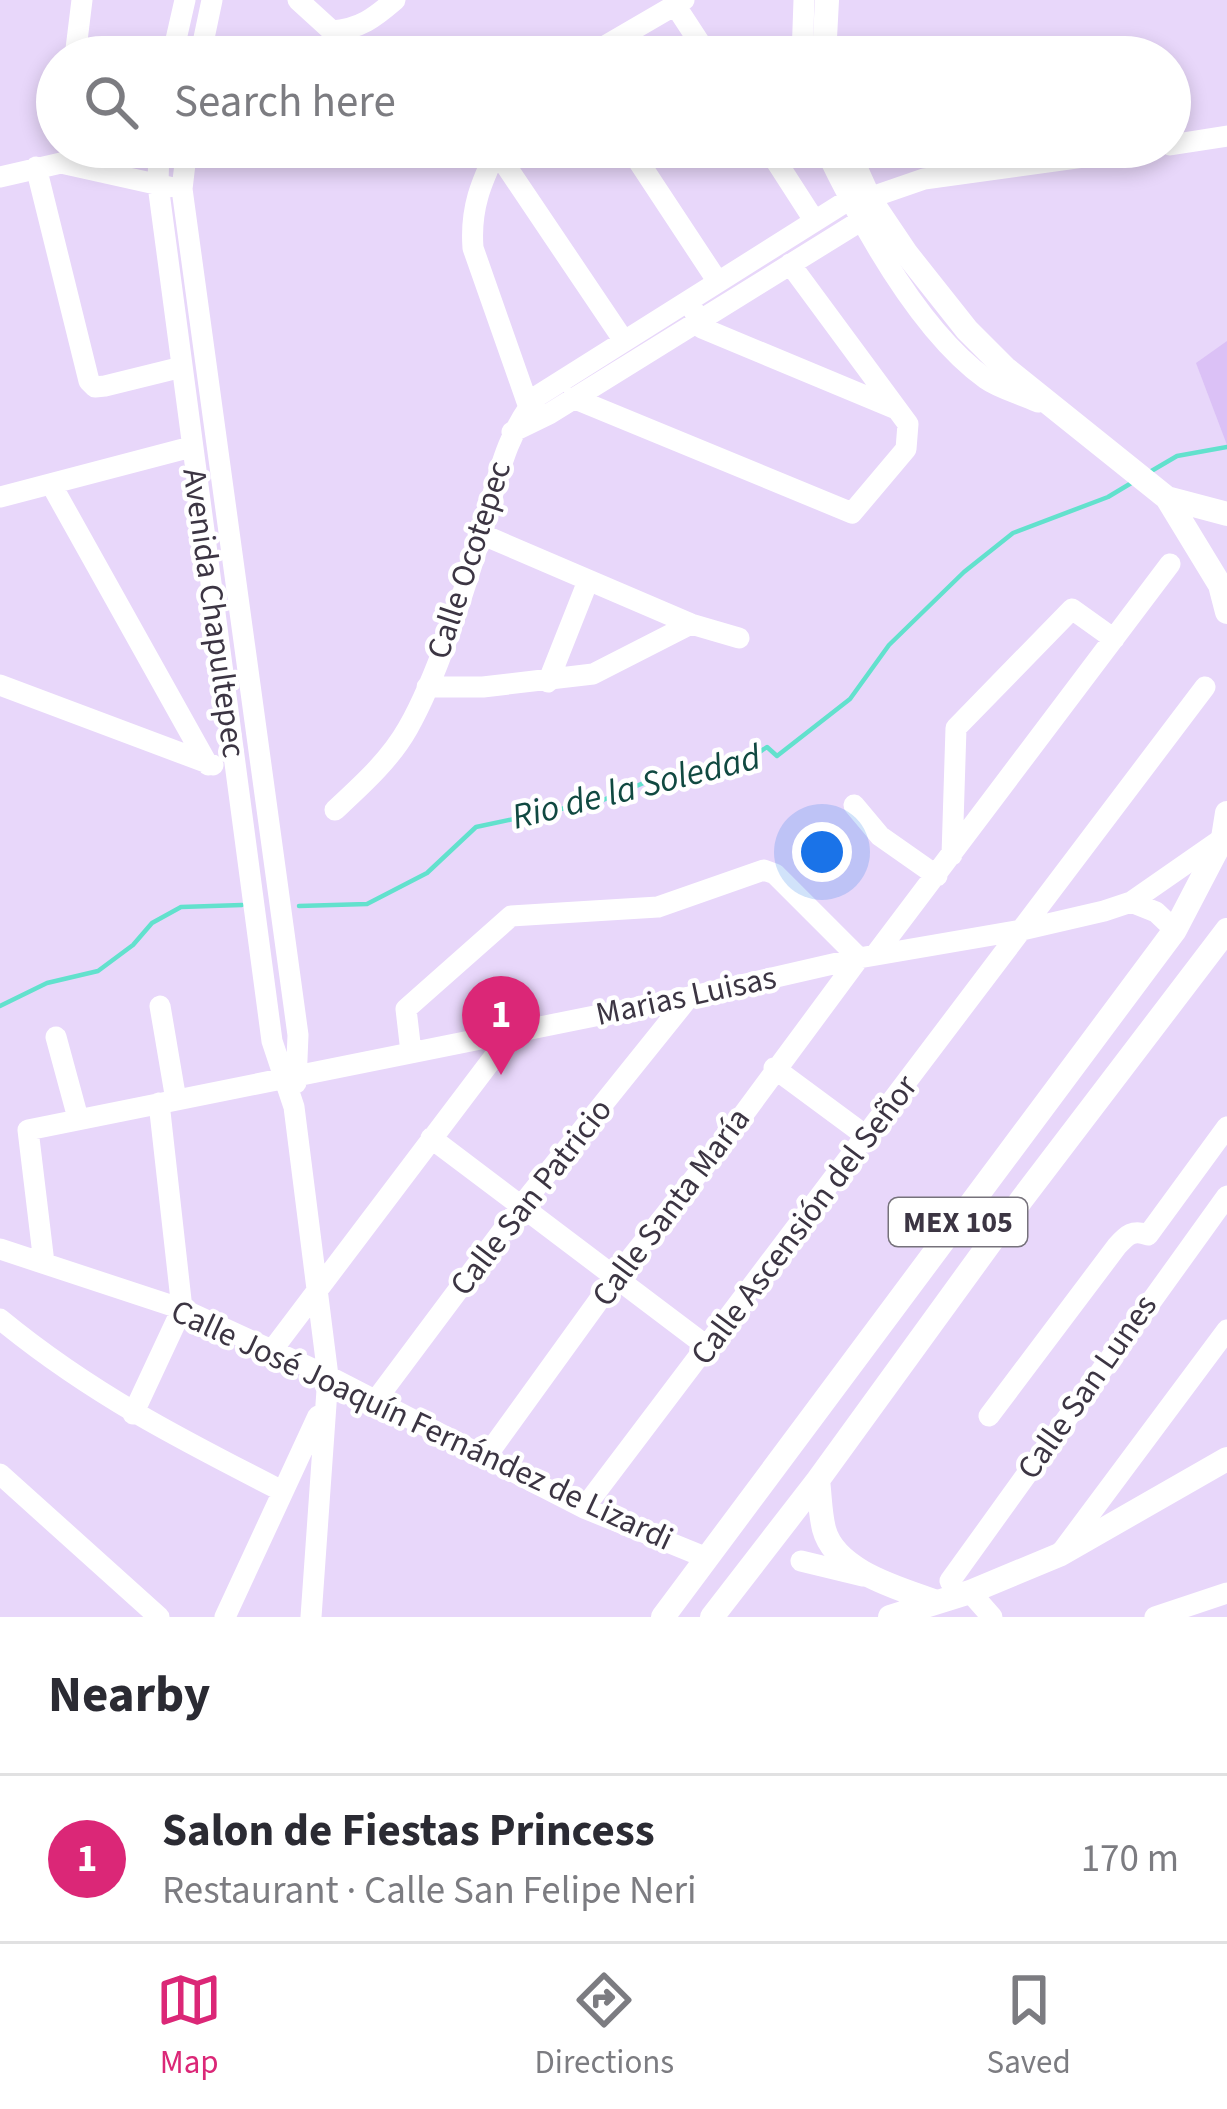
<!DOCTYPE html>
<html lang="en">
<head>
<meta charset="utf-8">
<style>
  body { margin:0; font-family:"Source Sans 3",sans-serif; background:#f2f2f3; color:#2b2b33 }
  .you { position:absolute; left:822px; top:852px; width:42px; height:42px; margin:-30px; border:9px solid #fff; border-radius:50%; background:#1a73e8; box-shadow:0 0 0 18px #1a73e833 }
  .badge { display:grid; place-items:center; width:78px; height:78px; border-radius:50%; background:#db2777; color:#fff; font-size:39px; font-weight:700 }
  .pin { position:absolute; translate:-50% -99px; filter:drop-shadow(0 3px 6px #0008) }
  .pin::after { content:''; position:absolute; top:63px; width:42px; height:36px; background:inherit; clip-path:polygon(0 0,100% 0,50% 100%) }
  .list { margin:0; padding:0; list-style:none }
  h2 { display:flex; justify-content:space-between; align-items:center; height:156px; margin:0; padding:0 48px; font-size:51px }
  h2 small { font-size:39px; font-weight:400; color:#7c7c81 }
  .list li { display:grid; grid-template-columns:78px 1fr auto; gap:36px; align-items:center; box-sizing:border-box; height:168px; padding:0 48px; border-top:3px solid #e1e1e2 }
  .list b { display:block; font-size:45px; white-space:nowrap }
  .list p { margin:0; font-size:39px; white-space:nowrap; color:#7c7c81 }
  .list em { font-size:39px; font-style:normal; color:#7c7c81 }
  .icon { flex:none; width:66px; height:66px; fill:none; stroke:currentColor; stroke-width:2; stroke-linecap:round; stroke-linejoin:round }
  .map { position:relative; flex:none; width:1227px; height:1617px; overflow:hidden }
  .search { position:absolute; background:#fff; box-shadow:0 6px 18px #0003; left:36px; right:36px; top:36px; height:132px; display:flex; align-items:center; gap:30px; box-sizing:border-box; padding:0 42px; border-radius:66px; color:#7c7c81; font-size:45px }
  .sheet { height:324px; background:#fff }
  nav { display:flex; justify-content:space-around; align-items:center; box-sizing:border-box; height:168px; border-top:3px solid #e1e1e2; background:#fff; font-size:33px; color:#7c7c81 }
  nav a { display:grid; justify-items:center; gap:6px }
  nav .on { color:#db2777 }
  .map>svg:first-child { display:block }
</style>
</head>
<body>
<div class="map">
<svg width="1227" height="1617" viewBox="0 0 1227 1617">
  <rect width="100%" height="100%" fill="#e8d7fa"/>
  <path fill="#dbc1f6" d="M1227,341V445L1196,363Z"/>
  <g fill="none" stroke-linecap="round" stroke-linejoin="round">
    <path stroke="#62e1cd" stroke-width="4.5" d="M1148,473L1177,456L1227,447
      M299,906L367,904L427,873L476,827L603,800L665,774L737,767L767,747L777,756L850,699L889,645L964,572L1013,533L1108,497L1133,482
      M0,1006L47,983L98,971L133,945L152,923L181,907L242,905"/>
    <path stroke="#fff" stroke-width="21" d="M298,0L332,31C360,29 374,18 395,0
      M675,5L709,57
      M75,57L82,0
      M172,57L185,0
      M200,57L212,0
      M586,57L684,0
      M802,57L804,0
      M1170,145L1227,136
      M159,147L158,185L272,1041L294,1107L328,1376L311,1617
      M187,147L182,189L298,1035L296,1083
      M498,147C481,183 470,208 473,248L532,416
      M629,147L718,282
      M767,147L814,220
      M824,147C859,220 919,331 986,379C1000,389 1021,394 1038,402
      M496,151L624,341
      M36,167L89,381L95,387L105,386L182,367
      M948,176L973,147
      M0,177L61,163L169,187
      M869,198L924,179L1156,147
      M694,311L702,328L894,408
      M573,398L852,513L906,449L908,424L790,264
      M512,432L549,414L862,220
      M51,484L208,765
      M0,497L191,447
      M481,534L691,624L739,638
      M548,682L588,581
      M0,685L213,765
      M427,687H483L593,674L691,624
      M854,805L880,836L937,876
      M335,810C362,785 390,760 408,728C439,673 464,590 483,529C497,482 505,433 539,395L850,199
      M952,855L956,728L1072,609L1114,639
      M1131,902L1156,912L1175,930
      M875,955L1170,564
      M160,1006L176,1100
      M56,1037L78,1118
      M411,1052L406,1009L511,916L658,907L764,870L775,874L859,958L720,1146L615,1278L485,1458
      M774,1068L866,1136
      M431,1138L709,1348
      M1148,1235L1227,1127
      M0,1249L182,1309L328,1376L584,1508L707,1558
      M44,1263L28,1130L689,997L859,958L1022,930L1104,911L1131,902L1223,838
      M0,1319C90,1393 180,1439 282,1491
      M273,1349L512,1033
      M376,1400L521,1206L689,997
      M133,1414L182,1309L159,1103
      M989,1416L1117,1246C1127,1235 1133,1229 1148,1235
      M0,1474L159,1617
      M584,1508L1205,687
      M1063,1550L1227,1330
      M801,1561L863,1576
      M950,1581L1227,1196
      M970,1592L992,1617
      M225,1617L318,1416
      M1155,1617L1227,1593"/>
    <path stroke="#fff" stroke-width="24" d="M824,57L827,0
      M846,147L869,198L906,253L967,330L1005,368L1167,498L1220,585L1227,612
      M1167,498L1227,514
      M818,1480C820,1496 820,1513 824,1529C835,1571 898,1588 934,1601
      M663,1617L1175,930L1223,838L1227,813
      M712,1617L818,1480L1022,1199L1227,930
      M890,1617L970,1592L1059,1555L1227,1459"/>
  </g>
  <g text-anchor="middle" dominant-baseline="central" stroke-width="9" stroke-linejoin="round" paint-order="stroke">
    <rect fill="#fff" stroke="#76727b" stroke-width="3" x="889" y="1198" width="138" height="48" rx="9"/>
    <g font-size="30" font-weight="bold" fill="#3c3543">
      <text x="958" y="1222">MEX 105</text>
    </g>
    <g font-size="33" fill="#3c3543" stroke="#fff">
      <text transform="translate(469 560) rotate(-72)">Calle Ocotepec</text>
      <text transform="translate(214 613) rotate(82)">Avenida Chapultepec</text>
      <text transform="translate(686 996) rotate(-12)">Marias Luisas</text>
      <text transform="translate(531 1197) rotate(-52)">Calle San Patricio</text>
      <text transform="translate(671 1207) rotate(-53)">Calle Santa María</text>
      <text transform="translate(804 1220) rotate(-53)">Calle Ascensión del Señor</text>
      <text transform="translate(1087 1387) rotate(-55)">Calle San Lunes</text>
      <text transform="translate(422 1425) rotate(25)">Calle José Joaquín Fernández de Lizardi</text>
    </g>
    <g font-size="36" font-style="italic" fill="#104941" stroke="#fff">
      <text transform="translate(636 787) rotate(-14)">Rio de la Soledad</text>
    </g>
  </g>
</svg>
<div class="you"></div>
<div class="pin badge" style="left:501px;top:1075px">1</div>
<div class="search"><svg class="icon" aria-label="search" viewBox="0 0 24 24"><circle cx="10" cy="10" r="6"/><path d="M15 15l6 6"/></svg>Search here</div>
</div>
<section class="sheet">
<h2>Nearby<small></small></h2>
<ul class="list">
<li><span class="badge">1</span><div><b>Salon de Fiestas Princess</b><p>Restaurant · Calle San Felipe Neri</p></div><em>170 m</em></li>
</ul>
</section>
<nav>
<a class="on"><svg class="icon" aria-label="map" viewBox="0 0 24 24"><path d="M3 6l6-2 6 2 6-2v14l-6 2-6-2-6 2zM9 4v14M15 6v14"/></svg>Map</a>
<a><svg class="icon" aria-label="directions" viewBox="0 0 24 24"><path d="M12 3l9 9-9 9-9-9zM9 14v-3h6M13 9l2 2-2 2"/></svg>Directions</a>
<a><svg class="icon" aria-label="saved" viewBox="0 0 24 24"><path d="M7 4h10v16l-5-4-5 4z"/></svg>Saved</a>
</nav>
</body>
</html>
